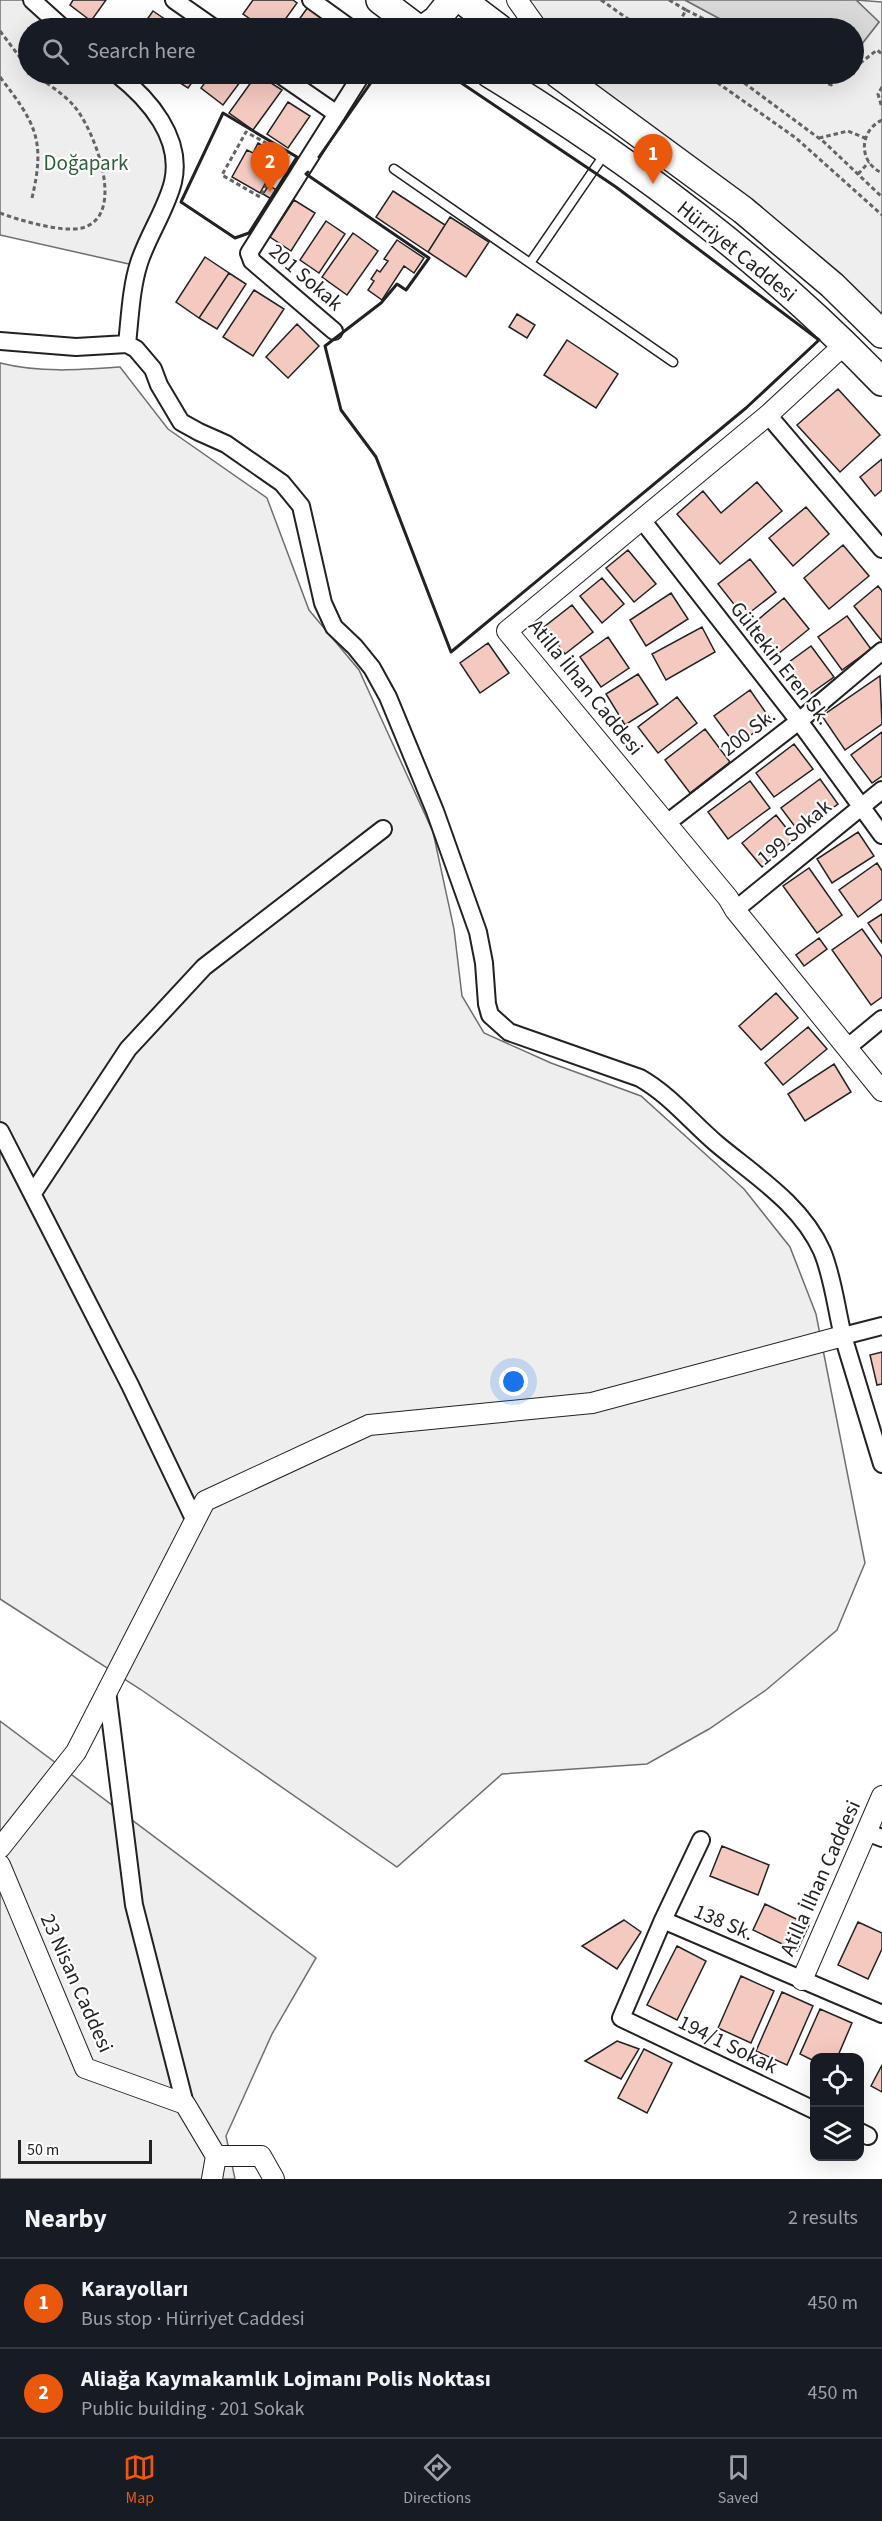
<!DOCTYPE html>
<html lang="en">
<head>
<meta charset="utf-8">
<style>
  body { margin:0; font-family:"Source Sans 3",sans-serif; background:#20242c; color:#f1f3f6 }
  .controls { position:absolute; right:18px; bottom:18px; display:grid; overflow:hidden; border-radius:12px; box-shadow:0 6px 24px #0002 }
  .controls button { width:54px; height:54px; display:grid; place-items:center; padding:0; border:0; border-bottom:2px solid #363941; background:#171b24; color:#f1f3f6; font:30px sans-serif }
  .scale { position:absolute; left:18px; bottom:15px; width:134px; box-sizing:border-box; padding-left:6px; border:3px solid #222; border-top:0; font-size:16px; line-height:21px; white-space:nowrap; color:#222; -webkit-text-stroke:4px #fff; paint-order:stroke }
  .you { position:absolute; left:514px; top:1382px; width:21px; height:21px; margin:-15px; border:4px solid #fff; border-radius:50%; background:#1a73e8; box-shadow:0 0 0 9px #1a73e833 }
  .badge { display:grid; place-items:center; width:39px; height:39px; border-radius:50%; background:#ea580c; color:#fff; font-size:20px; font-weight:700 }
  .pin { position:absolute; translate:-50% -50px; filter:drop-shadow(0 2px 3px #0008) }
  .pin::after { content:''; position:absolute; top:32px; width:21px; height:18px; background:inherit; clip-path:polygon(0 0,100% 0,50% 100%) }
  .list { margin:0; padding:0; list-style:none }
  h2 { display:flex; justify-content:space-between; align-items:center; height:78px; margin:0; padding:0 24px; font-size:26px }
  h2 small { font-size:20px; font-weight:400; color:#9ea1a6 }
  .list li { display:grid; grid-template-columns:39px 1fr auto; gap:18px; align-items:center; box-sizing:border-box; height:90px; padding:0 24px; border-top:2px solid #363941 }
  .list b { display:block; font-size:22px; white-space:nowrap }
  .list p { margin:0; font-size:20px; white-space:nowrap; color:#9ea1a6 }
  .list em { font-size:20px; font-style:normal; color:#9ea1a6 }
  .icon { flex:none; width:33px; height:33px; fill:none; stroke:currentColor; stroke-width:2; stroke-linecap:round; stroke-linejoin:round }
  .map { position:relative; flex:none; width:882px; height:2179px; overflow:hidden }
  .search { position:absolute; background:#171b24; box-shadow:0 6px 24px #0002; left:18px; right:18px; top:18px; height:66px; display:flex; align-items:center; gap:15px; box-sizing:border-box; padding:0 21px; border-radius:33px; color:#9ea1a6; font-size:22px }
  .sheet { height:258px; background:#171b24 }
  nav { display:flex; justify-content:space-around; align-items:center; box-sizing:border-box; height:84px; border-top:2px solid #363941; background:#171b24; font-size:16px; color:#9ea1a6 }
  nav a { display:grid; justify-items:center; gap:3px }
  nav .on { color:#ea580c }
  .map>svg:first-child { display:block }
</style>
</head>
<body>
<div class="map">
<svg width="882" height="2179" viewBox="0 0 882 2179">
  <rect width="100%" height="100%" fill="#fff"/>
  <path fill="#eee" stroke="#6f6f6f" stroke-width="1.5" d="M0,0H32L63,28H28V74H117L136,89L174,159L138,266L0,235Z
    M517,0H685L737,28H537Z
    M856,0L882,2V334L574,74H854V54L879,22Z
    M0,363C40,373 79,370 120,367L168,429L267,498L309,610L359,670L433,832L454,929L462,996L484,1033L551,1063L641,1096L744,1189L790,1247L816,1314L865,1563L837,1630L766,1690L709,1729L647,1764L502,1774L397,1867L140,1689L0,1599Z
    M0,1721L316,1958L272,2034L226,2136L235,2179H0Z"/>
  <path fill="#d9d9d9" stroke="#6f6f6f" stroke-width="1.5" d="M685,0H856L879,22L854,54V28H737Z"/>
  <path fill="#f3c9c0" stroke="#222" stroke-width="1.5" d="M73,0H106L91,21L70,5Z
    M253,0H293L297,3L279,28H263L243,14Z
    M308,7L340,28H293Z
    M153,11L178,28H141Z
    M166,74H198L188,88Z
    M211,74H246L223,105L201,88Z
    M257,74L282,90L253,130L229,113Z
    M288,102L310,116L288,148L267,134Z
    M258,143L287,160L276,178L270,175L260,193L232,177L247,150L253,153Z
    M269,185L276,190L271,199L263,194Z
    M393,191L445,225L428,252L376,217Z
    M294,200L315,213L291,251L270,237Z
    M450,217L489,242L466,277L428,252Z
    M326,221L345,234L319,273L300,260Z
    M353,233L378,251L347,295L322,277Z
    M397,240L424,258L414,273L404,266L382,300L368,290L374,281L371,279L377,270L380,272L388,261L384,259Z
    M205,257L229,273L199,318L176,302Z
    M229,273L246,284L217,329L199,318Z
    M254,290L284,309L253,356L223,337Z
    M517,314L535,325L527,338L509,327Z
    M297,324L319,346L288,378L266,357Z
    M567,340L618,374L596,408L544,375Z
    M838,389L880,435L840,472L797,425Z
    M882,459V490L875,496L860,477Z
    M757,482L782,511L720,564L677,514L703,491L721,513Z
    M806,507L829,534L793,566L769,538Z
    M843,545L869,576L829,609L804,578Z
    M628,550L656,584L634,602L606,568Z
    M750,559L776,592L744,617L718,584Z
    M602,578L624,604L602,623L580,596Z
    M878,586L882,591V641L854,606Z
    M671,593L688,619L646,646L630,620Z
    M784,598L809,629L778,654L754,623Z
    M572,605L593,632L565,654L544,627Z
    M847,616L871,649L842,670L818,637Z
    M702,627L715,652L666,680L652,654Z
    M608,637L629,668L601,687L580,657Z
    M488,643L509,673L480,693L460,663Z
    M811,646L834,677L807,696L785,665Z
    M638,674L658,704L625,725L606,694Z
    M880,676L882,724L845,750L822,716Z
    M750,690L771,720L736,746L714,716Z
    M677,697L697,723L658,753L638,727Z
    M705,729L730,762L690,793L665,760Z
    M882,732V776L872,783L851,755Z
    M794,744L813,769L774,797L756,773Z
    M820,779L838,804L799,832L781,808Z
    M750,781L770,808L728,839L708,812Z
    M776,815L795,839L762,867L742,843Z
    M858,832L874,856L832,883L817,859Z
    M877,863L882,871V899L858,917L839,890Z
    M809,868L842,915L817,933L783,886Z
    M882,914V943L868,923Z
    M862,929L882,957V997L871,1005L832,950Z
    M819,938L827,949L804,966L796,955Z
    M776,993L798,1018L761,1050L739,1026Z
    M808,1027L827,1049L783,1085L765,1063Z
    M834,1064L851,1092L805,1121L788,1094Z
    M882,1352V1384L877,1385L870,1355Z
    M722,1846L769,1865L758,1895L710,1876Z
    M765,1904L809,1925L797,1951L753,1930Z
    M624,1920L641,1932L617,1969L582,1946Z
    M858,1922L882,1933V1949L868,1979L838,1965Z
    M677,1946L706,1961L677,2020L647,2005Z
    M741,1976L774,1991L751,2043L718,2028Z
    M782,1992L813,2006L787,2065L756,2051Z
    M820,2009L852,2023L837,2058H814V2061L800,2054Z
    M617,2041L639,2049L621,2079L585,2061Z
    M644,2049L672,2063L647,2113L618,2098Z
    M882,2065V2092L871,2086Z"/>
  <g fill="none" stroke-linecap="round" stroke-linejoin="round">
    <g stroke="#222" stroke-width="11">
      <path id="service" d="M394,169L673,362
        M530,263L604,155"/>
    </g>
    <g stroke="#222" stroke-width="20">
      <path id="minor" d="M32,0L63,28
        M174,0L214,28
        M311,0L350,28
        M117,74C149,99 183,138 173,182C166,210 148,235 139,263C131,288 130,317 127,344
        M279,74L337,114
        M334,331L252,261L249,253L362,74
        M0,341L76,347L127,344L136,349L153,369L159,385L181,422L199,432L226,444L282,483L301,506L323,603L334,627L355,647L372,668L388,697L435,811L478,932L484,963L487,1004L490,1015L509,1032L640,1078C670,1095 691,1122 717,1144C754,1175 801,1204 822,1251C833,1277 836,1308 843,1336
        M768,415L882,549
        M642,520L799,721L882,835
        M667,823L799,721L882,651
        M735,910L882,790
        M848,1047L882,1019
        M0,1131L130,1385L195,1521
        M33,1193L128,1049L204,967L383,829
        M882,1326L843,1336L882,1464
        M107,1691L134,1905L185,2104
        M866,1832L882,1838
        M701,1840L663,1920L882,2014
        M663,1920L621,2018L814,2110
        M860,2132L868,2136"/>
    </g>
    <g stroke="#222" stroke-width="22">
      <path id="tertiary" d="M517,0L537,28
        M846,343L768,415L507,631L728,898L735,910L882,1091
        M0,1848L76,1752L205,1501L369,1425L592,1403L843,1336
        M0,1865L85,2068L185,2104L216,2156H261L274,2179
        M802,1980L882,1796
        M212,2179L216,2156"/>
    </g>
    <g stroke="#222" stroke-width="30">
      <path id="trunk" d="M380,0L417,28
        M462,0L499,28
        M425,28L436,20L452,0
        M490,74C632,161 766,261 882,382
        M558,74L743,210L832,285L882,334"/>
    </g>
    <path stroke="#646464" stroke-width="3" stroke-dasharray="4.5 3" stroke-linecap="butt" d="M601,0L641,28
      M669,0L686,10L676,28
      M686,10L722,28
      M0,31L28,68
      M854,68L877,50L882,54
      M705,74L796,138L882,215
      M732,74L824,142L882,197
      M808,74L831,85L846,74
      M0,77C35,123 46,139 32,198
      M882,87L878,94L882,108
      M882,120C859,131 858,162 882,173
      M819,138L848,131L865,138
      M858,174L869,162
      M267,184L260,197L222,175L246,132L290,156
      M0,213C18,220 63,233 82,228C128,216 94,129 74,106C64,94 47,84 35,74"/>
    <use href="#service" stroke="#fff" stroke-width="8"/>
    <use href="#minor" stroke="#fff" stroke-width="16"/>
    <use href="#tertiary" stroke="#fff" stroke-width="20"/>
    <use href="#trunk" stroke="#fff" stroke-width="27"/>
    <path stroke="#222" stroke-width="3" d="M223,113L297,157L249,233L235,238L181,202Z
      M319,157L377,74
      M308,172L306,174L429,258L406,290L397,284L381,303L325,346L341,410L376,457L451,652L746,408L819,340L616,187L448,74"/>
  </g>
  <g text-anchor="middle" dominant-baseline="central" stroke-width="4.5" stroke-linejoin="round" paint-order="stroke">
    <g font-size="21" fill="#2f5e38" stroke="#fff">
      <text x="86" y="163">Doğapark</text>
    </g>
    <g font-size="21" fill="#222" stroke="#fff">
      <text transform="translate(737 251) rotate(39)">Hürriyet Caddesi</text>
      <text transform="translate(306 277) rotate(41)">201 Sokak</text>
      <text transform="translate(781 663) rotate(52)">Gültekin Eren Sk.</text>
      <text transform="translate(586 687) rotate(51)">Atilla İlhan Caddesi</text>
      <text transform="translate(748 732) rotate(-38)">200 Sk.</text>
      <text transform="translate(794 832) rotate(-40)">199 Sokak</text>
      <text transform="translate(820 1878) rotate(-66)">Atilla İlhan Caddesi</text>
      <text transform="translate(724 1922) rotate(23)">138 Sk.</text>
      <text transform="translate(77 1983) rotate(66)">23 Nisan Caddesi</text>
      <text transform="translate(728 2044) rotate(26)">194/1 Sokak</text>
    </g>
  </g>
</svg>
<div class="controls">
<button><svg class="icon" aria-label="locate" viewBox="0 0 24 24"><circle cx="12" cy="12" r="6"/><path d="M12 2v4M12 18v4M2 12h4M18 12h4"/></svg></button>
<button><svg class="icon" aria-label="layers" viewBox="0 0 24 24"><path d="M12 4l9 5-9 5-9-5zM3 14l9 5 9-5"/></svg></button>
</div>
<div class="scale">50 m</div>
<div class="you"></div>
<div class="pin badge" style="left:653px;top:184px">1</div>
<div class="pin badge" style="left:270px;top:192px">2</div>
<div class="search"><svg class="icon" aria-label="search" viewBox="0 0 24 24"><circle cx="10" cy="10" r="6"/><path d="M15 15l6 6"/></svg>Search here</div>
</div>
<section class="sheet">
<h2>Nearby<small>2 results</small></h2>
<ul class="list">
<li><span class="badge">1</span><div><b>Karayolları</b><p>Bus stop · Hürriyet Caddesi</p></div><em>450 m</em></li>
<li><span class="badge">2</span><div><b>Aliağa Kaymakamlık Lojmanı Polis Noktası</b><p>Public building · 201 Sokak</p></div><em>450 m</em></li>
</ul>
</section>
<nav>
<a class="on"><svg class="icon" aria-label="map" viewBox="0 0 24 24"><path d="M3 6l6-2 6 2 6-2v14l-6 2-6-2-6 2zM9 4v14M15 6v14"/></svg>Map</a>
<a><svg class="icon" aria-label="directions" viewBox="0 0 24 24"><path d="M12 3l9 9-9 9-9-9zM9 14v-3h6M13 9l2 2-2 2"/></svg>Directions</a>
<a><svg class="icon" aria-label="saved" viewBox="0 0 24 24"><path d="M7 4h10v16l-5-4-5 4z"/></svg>Saved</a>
</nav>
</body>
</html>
